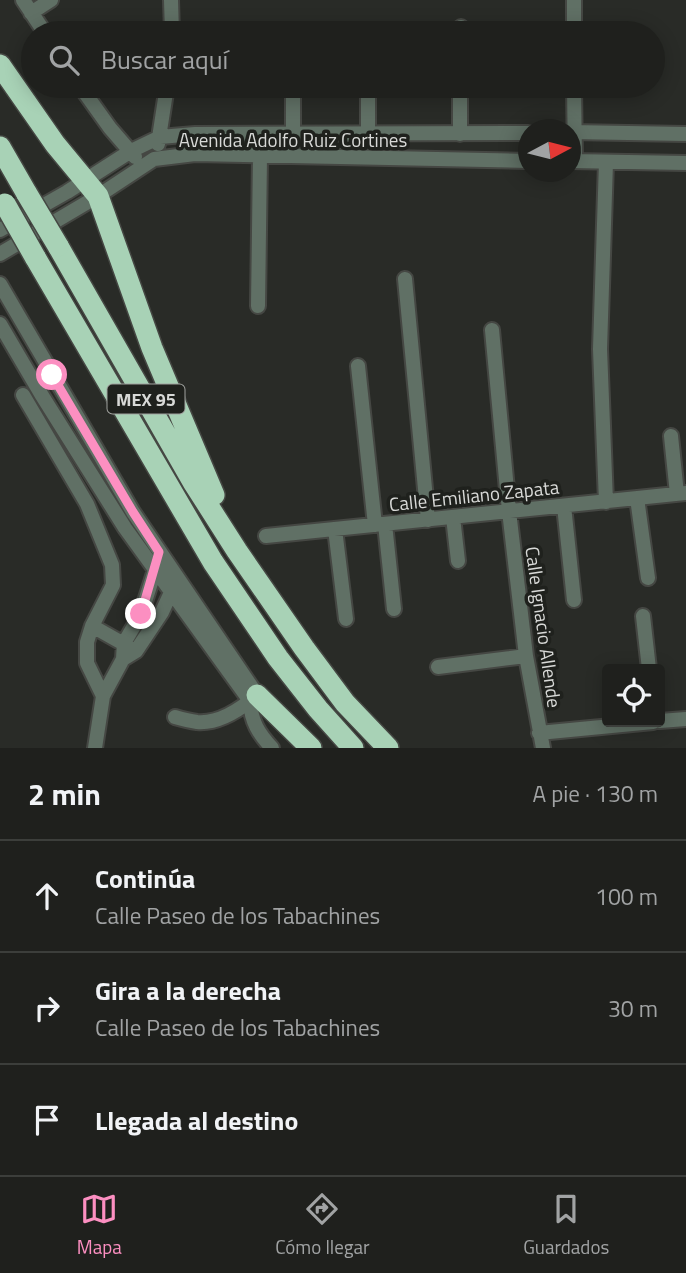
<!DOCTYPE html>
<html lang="es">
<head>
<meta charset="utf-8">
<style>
  body { margin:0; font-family:"Titillium Web",sans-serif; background:#272826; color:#f1f3f6 }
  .controls { position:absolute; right:21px; bottom:21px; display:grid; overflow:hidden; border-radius:7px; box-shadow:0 4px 18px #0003 }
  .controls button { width:63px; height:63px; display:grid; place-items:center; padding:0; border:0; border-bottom:2px solid #3c3e3b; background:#1f201d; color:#f1f3f6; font:35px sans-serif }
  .compass { position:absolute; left:518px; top:119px; width:63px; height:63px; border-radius:50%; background:#1f201d; box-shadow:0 4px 18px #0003; rotate:83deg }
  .stop { position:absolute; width:21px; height:21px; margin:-16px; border:5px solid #fc8fc1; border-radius:50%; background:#fff }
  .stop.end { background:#fc8fc1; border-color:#fff; box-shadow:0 2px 7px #0008 }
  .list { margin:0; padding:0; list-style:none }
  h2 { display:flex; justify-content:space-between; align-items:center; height:91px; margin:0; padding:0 28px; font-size:30px }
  h2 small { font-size:23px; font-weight:400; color:#a1a3a4 }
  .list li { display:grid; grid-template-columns:46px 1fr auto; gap:21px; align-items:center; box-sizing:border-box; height:112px; padding:0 28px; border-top:2px solid #3c3e3b }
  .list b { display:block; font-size:26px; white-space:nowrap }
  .list p { margin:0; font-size:23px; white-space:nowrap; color:#a1a3a4 }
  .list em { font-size:23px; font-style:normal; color:#a1a3a4 }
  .icon { flex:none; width:38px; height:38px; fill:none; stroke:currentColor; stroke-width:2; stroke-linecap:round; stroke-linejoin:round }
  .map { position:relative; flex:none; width:686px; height:748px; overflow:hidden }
  .search { position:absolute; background:#1f201d; box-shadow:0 4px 18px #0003; left:21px; right:21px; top:21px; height:77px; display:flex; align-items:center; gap:18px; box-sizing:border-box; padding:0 24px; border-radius:38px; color:#a1a3a4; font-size:26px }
  .sheet { height:427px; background:#1f201d }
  nav { display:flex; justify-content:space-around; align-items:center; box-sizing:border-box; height:98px; border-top:2px solid #3c3e3b; background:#1f201d; font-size:19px; color:#a1a3a4 }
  nav a { display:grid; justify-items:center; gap:4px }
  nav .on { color:#fc8fc1 }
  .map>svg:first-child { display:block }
</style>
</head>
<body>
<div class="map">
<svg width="686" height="748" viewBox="0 0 686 748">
  <rect width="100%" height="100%" fill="#292b27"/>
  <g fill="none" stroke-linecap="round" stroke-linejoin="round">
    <g stroke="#454743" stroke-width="18">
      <path id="minor" d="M23,0L45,33
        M171,0L172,33
        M574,0V33
        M31,13L51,0
        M461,33V27
        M80,86L110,128L135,157
        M574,86L575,161
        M570,132L686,134
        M368,133V86
        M293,134V86
        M460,134V86
        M158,144L167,86
        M570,161L686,163
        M0,230L67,192L131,151L160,137L195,134L528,133
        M0,254L98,196L154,159L195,154L528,161
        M405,279L428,520
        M0,284L133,512L257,695C241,709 220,724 197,722C190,721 182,719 175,717
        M258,306L260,156
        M0,324L41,394L125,528L250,701
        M492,330L509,511L526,656L543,748
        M358,366L375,525
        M23,395L87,504L112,565L113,585L92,626L87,642V663L103,696
        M671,436L677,494
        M637,498L648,578
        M606,502L600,349L606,162
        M564,506L574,600
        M453,517L458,561
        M385,524L394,609
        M335,529L346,619
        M266,536L686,493
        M643,616L649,669
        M92,626L131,648
        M123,659L136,651L162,612L173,588
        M438,667L526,656
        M250,701C251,722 259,734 272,748
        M660,721L686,719
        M539,733L653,722
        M95,748L103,696L123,659L124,643L141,614L156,567"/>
    </g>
    <g stroke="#454743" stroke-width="24">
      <path id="highway" d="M0,65L55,144L98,196L152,348L214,495
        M0,147L27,194
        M58,246L193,482L237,551L304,648L345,703L388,748
        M35,257L213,562L278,658L318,709L353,748
        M257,695L311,748"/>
    </g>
    <use href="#minor" stroke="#607065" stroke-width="14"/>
    <use href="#highway" stroke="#a8d2b6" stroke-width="21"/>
    <g stroke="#454743" stroke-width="24" stroke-linecap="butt">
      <path id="highway-bridge" d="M27,194L58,246
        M5,204L35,257"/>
    </g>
    <use href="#highway-bridge" stroke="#a8d2b6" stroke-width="21"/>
  </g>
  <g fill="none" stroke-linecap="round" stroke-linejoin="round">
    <path stroke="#fc8fc1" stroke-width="9" d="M52,375L133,512L159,552L141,614"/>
  </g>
  <g text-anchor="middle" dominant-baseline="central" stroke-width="7" stroke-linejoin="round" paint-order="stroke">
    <rect fill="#1f211d" stroke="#a0a29f" stroke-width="2" x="107.5" y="384.5" width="77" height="29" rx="5"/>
    <g font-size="18" font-weight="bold" fill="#d8d9d7">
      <text x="146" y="399">MEX 95</text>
    </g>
    <g font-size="19" fill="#d8d9d7" stroke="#1f211d">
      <text x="293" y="139">Avenida Adolfo Ruiz Cortines</text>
      <text transform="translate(474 495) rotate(-6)">Calle Emiliano Zapata</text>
      <text transform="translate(544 627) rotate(82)">Calle Ignacio Allende</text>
    </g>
  </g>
</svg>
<div class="controls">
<button><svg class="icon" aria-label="locate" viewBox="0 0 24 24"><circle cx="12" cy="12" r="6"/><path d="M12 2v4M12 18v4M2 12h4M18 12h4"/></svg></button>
</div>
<svg class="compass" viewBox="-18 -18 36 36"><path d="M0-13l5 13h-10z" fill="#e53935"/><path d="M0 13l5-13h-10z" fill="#a1a3a4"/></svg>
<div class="stop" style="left:52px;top:375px"></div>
<div class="stop end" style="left:141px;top:614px"></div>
<div class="search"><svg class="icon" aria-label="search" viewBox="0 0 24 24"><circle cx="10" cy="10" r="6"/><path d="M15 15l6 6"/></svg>Buscar aquí</div>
</div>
<section class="sheet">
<h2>2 min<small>A pie · 130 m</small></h2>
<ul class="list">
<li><svg class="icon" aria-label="ahead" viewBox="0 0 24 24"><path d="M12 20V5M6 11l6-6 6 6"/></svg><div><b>Continúa</b><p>Calle Paseo de los Tabachines</p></div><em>100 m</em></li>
<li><svg class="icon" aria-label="right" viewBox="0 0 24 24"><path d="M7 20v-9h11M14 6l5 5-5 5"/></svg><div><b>Gira a la derecha</b><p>Calle Paseo de los Tabachines</p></div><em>30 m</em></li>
<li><svg class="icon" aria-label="arrive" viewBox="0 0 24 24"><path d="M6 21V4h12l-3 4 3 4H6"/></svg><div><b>Llegada al destino</b></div></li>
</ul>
</section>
<nav>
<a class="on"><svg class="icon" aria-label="map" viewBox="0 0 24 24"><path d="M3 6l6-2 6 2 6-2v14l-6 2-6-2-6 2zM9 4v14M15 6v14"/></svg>Mapa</a>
<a><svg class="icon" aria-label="directions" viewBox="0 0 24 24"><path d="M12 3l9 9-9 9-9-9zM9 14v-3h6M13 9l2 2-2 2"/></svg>Cómo llegar</a>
<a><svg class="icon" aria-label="saved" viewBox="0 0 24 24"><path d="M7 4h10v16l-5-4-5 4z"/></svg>Guardados</a>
</nav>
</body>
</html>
